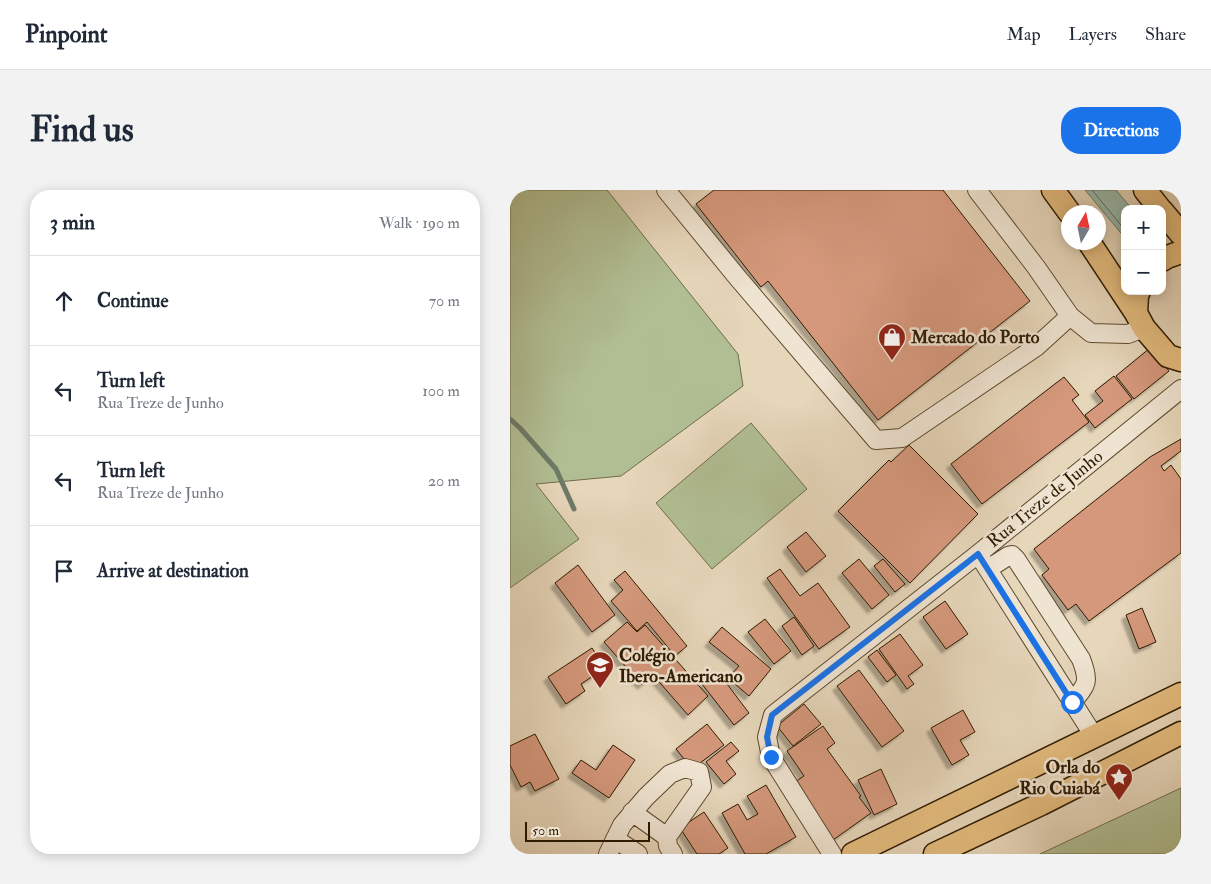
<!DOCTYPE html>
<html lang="en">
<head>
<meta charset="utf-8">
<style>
  body { margin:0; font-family:"IM FELL Double Pica",serif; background:#f2f2f3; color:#1f2937 }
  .controls { position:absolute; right:15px; top:15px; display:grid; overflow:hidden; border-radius:10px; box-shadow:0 2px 12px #0003 }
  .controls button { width:45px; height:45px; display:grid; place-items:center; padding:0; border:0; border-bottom:1px solid #e0e1e3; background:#fff; color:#1f2937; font:25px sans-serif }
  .compass { position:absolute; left:551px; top:15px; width:45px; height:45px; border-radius:50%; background:#fff; box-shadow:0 2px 12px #0003; rotate:9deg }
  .scale { position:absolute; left:15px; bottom:12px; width:125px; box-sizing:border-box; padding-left:5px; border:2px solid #2f1b00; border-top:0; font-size:14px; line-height:18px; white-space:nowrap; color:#2f1b00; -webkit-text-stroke:4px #efe4d2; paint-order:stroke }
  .stop { position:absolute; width:15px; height:15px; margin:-11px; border:4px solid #1a73e8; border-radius:50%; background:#fff }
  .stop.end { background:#1a73e8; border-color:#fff; box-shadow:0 1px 5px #0008 }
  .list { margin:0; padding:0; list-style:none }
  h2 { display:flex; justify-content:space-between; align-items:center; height:65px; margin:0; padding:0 20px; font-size:21px }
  h2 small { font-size:16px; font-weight:400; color:#747a83 }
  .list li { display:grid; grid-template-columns:32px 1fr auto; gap:15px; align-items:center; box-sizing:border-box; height:90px; padding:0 20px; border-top:1px solid #e0e1e3 }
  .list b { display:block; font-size:19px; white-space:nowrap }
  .list p { margin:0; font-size:16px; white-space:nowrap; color:#747a83 }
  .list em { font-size:16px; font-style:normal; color:#747a83 }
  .icon { flex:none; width:28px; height:28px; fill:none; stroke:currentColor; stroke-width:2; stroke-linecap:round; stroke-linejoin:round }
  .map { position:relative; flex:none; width:671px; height:664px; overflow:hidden; border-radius:20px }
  header { display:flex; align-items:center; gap:30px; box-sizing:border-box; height:70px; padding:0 25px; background:#fff; border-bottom:1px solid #e0e1e3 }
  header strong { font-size:24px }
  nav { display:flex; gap:28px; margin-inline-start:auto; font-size:18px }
  .intro { display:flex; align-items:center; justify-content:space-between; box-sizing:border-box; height:120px; padding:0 30px }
  h1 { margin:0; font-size:35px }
  .button { padding:12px 22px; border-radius:20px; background:#1a73e8; color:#fff; font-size:18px; font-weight:700 }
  main { display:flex; gap:30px; padding:0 30px }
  aside { flex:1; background:#fff; border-radius:20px; box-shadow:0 2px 12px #0003 }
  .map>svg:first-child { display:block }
</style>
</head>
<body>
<header>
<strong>Pinpoint</strong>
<nav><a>Map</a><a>Layers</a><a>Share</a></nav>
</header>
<div class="intro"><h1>Find us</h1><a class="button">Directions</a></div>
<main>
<aside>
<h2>3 min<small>Walk · 190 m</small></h2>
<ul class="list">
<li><svg class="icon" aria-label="ahead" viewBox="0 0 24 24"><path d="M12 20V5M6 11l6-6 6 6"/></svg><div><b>Continue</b></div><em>70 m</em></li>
<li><svg class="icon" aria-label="left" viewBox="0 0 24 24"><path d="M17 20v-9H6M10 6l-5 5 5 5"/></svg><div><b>Turn left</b><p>Rua Treze de Junho</p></div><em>100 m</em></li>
<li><svg class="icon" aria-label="left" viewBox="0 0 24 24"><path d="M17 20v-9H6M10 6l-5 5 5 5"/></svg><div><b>Turn left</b><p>Rua Treze de Junho</p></div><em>20 m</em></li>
<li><svg class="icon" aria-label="arrive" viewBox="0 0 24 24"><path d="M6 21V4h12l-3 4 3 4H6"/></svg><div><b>Arrive at destination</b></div></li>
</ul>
</aside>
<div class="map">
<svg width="671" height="664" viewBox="0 0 671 664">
  <defs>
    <filter id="shadow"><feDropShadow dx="-4.5" dy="4.5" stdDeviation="1" flood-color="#0004"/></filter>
  </defs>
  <rect width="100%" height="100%" fill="#e6d6ba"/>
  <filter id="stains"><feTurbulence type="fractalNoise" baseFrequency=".004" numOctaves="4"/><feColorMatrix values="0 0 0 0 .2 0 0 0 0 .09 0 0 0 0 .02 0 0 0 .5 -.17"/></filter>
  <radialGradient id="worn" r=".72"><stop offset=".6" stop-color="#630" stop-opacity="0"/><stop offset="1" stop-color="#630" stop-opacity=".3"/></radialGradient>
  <path fill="#b1be93" stroke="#706c4a" d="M0,0H97L228,164L233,196L111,286L26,294L69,349L0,398Z
    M241,233L297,299L202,379L146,313Z
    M671,598V664H530Z"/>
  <path fill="#97b9ac" stroke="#6d7a67" d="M575,0H606L622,19H615V48Z"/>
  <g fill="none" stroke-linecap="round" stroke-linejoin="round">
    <path stroke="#636a56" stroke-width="1" d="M582,0L615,40"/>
    <path stroke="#6d7a67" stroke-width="5" d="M0,229L10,238L46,279L64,319"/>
  </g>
  <path fill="#d5987c" stroke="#2f1b00" filter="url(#shadow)" d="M204,0H433L520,111L368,230L258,91L251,97L186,14Z
    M640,158L659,181L624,209L606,186Z
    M604,186L622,209L585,238L575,225L593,211L585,201Z
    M554,187L569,205L562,210L579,232L472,314L441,274Z
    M671,249V261L651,276L654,281L661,275L671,289V363L579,431L566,414L558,420L532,385L539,379L524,359L640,267Z
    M399,255L468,324L400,393L328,321L379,270L381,272Z
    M296,342L316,366L296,382L277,357Z
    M349,369L379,405L362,419L332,383Z
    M373,369L395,394L385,402L364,376Z
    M68,375L105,425L82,442L45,393Z
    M270,379L290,406L308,393L340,437L309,459L257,388Z
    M115,381L177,456L165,466L137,432L127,441L101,411L113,400L104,390Z
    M435,411L458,444L436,459L413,427Z
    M632,418L646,452L629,459L616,425Z
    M284,427L304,456L292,465L272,436Z
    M255,429L281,461L264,474L238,442Z
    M117,432L127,442L135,435L198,506L178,525L143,485L132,495L94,452Z
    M212,437L261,479L239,506L218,488L229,476L199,452Z
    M390,444L413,475L398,486L404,494L397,499L369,459Z
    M82,458L95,478L71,494L75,501L56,514L38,487Z
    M367,460L386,485L377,492L358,467Z
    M349,480L394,541L372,557L327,496Z
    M208,482L239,523L224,535L192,494Z
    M294,514L311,534L283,556L267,536Z
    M453,520L465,542L450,550L459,565L442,575L421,538Z
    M197,534L214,555L182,579L166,559Z
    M313,536L325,553L317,559L351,606L349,607L361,623L323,650L282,594L294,586L277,561Z
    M25,544L49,589L25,601L20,592L11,597L0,575V556Z
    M221,552L229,561L216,571L226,584L214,594L196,572Z
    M103,555L125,570L99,608L62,583L71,570L86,580Z
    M371,579L387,614L364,625L348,590Z
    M256,595L286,647L256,664H235L212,623L228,614L237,630L248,624L237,606Z
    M194,622L218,658L209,664H187L170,638Z"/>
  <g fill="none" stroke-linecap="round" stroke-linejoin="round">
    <g stroke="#5d4a2e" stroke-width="20">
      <path id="minor" d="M156,0L227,87L366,250L392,248L526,157L560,126
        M467,0L526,77L560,126L581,143L618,144L634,138
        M468,364L584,546
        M478,379L498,366L502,365L506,369L571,469C580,492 577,495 562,512
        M122,622L157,647
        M105,649L128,664
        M98,664L112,635L136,607L160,584L175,578L189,582L192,597L157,647L158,656L163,664
        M322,664L261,567L257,547L263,525L468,364L671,199"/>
    </g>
    <g stroke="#2f1b00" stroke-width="25">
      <path id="major" d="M543,0L559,22
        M635,0L650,19
        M652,21L671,44
        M579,52L626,123
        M652,70L657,67L671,62
        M629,101L627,106L626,123L634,138L658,166L671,170
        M343,664L671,504
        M425,664L531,614L671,543"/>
    </g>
    <use href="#minor" stroke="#efe4d2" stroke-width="18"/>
    <use href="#major" stroke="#e3bb7d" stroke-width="22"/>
  </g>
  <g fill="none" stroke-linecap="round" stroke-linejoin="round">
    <path stroke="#1a73e8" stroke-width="6" d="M261,567L257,547L262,525L468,364L562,512"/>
  </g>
  <defs>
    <g id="shop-pin" transform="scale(1.4375)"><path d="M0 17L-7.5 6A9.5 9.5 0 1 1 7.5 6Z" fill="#8f2418" stroke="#efe4d2"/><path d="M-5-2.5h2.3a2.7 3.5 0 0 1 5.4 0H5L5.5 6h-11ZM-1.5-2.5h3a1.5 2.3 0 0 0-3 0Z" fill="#fff"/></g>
    <g id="school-pin" transform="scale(1.4375)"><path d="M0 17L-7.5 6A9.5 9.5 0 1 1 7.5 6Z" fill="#8f2418" stroke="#efe4d2"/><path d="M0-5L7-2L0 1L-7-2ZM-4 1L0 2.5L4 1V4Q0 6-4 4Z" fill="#fff"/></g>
    <g id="sight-pin" transform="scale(1.4375)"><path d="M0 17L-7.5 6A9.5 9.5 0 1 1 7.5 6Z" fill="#8f2418" stroke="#efe4d2"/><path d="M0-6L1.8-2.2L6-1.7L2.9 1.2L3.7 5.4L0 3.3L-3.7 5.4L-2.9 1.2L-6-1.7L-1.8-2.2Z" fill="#fff"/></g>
  </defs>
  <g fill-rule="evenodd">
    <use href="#shop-pin" x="382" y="147"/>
    <use href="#school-pin" x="90" y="475"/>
    <use href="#sight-pin" x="609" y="587"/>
  </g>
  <g text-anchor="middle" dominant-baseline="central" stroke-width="5" stroke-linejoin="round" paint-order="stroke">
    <g font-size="18" font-weight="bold" fill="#2f1b00" stroke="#efe4d2" text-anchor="start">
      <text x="401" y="147">Mercado do Porto</text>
      <text x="109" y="465">Colégio<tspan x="109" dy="21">Ibero-Americano</tspan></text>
      <text x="590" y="577" text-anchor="end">Orla do<tspan x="590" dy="21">Rio Cuiabá</tspan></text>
    </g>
    <g font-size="18" fill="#2f1b00" stroke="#efe4d2">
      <text transform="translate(535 309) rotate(-39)">Rua Treze de Junho</text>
    </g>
  </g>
  <rect width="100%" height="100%" filter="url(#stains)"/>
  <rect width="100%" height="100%" fill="url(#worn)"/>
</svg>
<div class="controls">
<button>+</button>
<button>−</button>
</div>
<svg class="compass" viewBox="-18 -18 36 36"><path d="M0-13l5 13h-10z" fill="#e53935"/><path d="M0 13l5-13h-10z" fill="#747a83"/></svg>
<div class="scale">50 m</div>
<div class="stop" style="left:562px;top:512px"></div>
<div class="stop end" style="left:261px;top:567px"></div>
</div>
</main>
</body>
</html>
